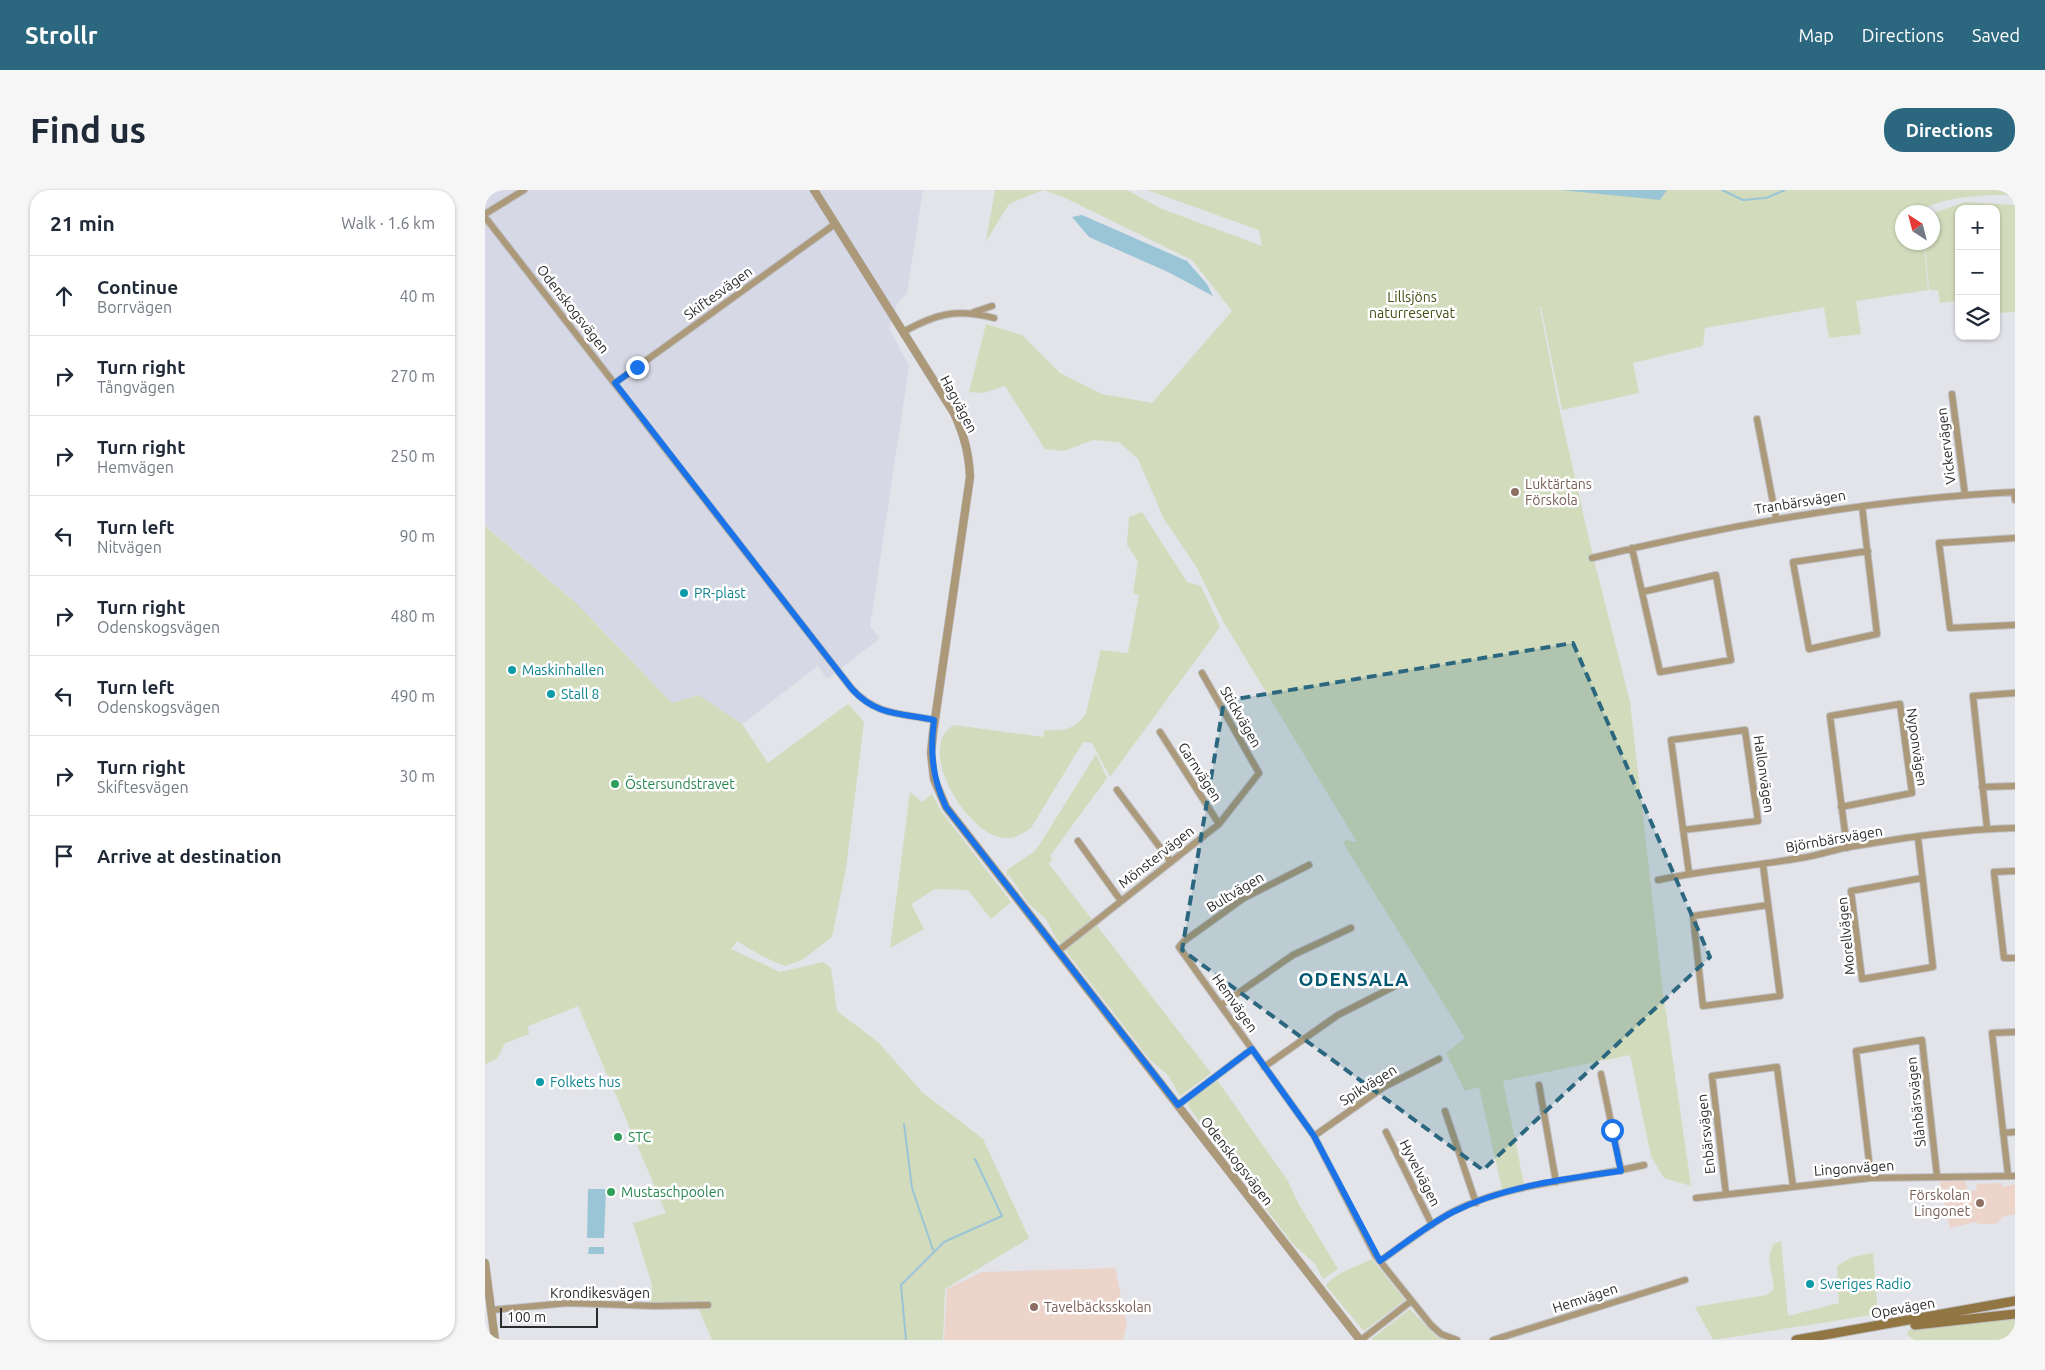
<!DOCTYPE html>
<html lang="en">
<head>
<meta charset="utf-8">
<style>
  body { margin:0; font-family:Ubuntu,sans-serif; background:#f6f6f7; color:#1f2937 }
  .controls { position:absolute; right:15px; top:15px; display:grid; overflow:hidden; border-radius:10px; box-shadow:0 1px 4px #0004 }
  .controls button { width:45px; height:45px; display:grid; place-items:center; padding:0; border:0; border-bottom:1px solid #e0e1e3; background:#fff; color:#1f2937; font:25px sans-serif }
  .compass { position:absolute; left:1410px; top:15px; width:45px; height:45px; border-radius:50%; background:#fff; box-shadow:0 1px 4px #0004; rotate:324deg }
  .scale { position:absolute; left:15px; bottom:12px; width:98px; box-sizing:border-box; padding-left:5px; border:2px solid #2a2b2d; border-top:0; font-size:14px; line-height:18px; white-space:nowrap; color:#2a2b2d; -webkit-text-stroke:4px #fff; paint-order:stroke }
  .stop { position:absolute; width:15px; height:15px; margin:-11px; border:4px solid #1a73e8; border-radius:50%; background:#fff }
  .stop.end { background:#1a73e8; border-color:#fff; box-shadow:0 1px 5px #0008 }
  .list { margin:0; padding:0; list-style:none }
  h2 { display:flex; justify-content:space-between; align-items:center; height:65px; margin:0; padding:0 20px; font-size:21px }
  h2 small { font-size:16px; font-weight:400; color:#747a83 }
  .list li { display:grid; grid-template-columns:32px 1fr auto; gap:15px; align-items:center; box-sizing:border-box; height:80px; padding:0 20px; border-top:1px solid #e0e1e3 }
  .list b { display:block; font-size:19px; white-space:nowrap }
  .list p { margin:0; font-size:16px; white-space:nowrap; color:#747a83 }
  .list em { font-size:16px; font-style:normal; color:#747a83 }
  .icon { flex:none; width:28px; height:28px; fill:none; stroke:currentColor; stroke-width:2; stroke-linecap:round; stroke-linejoin:round }
  .map { position:relative; flex:none; width:1530px; height:1150px; overflow:hidden; border-radius:20px }
  header { display:flex; align-items:center; gap:30px; box-sizing:border-box; height:70px; padding:0 25px; background:#2b687f; color:#fff }
  header strong { font-size:24px }
  nav { display:flex; gap:28px; margin-inline-start:auto; font-size:18px }
  .intro { display:flex; align-items:center; justify-content:space-between; box-sizing:border-box; height:120px; padding:0 30px }
  h1 { margin:0; font-size:35px }
  .button { padding:12px 22px; border-radius:20px; background:#2b687f; color:#fff; font-size:18px; font-weight:700 }
  main { display:flex; gap:30px; padding:0 30px }
  aside { flex:1; background:#fff; border-radius:20px; box-shadow:0 1px 4px #0004 }
  .map>svg:first-child { display:block }
</style>
</head>
<body>
<header>
<strong>Strollr</strong>
<nav><a>Map</a><a>Directions</a><a>Saved</a></nav>
</header>
<div class="intro"><h1>Find us</h1><a class="button">Directions</a></div>
<main>
<aside>
<h2>21 min<small>Walk · 1.6 km</small></h2>
<ul class="list">
<li><svg class="icon" aria-label="ahead" viewBox="0 0 24 24"><path d="M12 20V5M6 11l6-6 6 6"/></svg><div><b>Continue</b><p>Borrvägen</p></div><em>40 m</em></li>
<li><svg class="icon" aria-label="right" viewBox="0 0 24 24"><path d="M7 20v-9h11M14 6l5 5-5 5"/></svg><div><b>Turn right</b><p>Tångvägen</p></div><em>270 m</em></li>
<li><svg class="icon" aria-label="right" viewBox="0 0 24 24"><path d="M7 20v-9h11M14 6l5 5-5 5"/></svg><div><b>Turn right</b><p>Hemvägen</p></div><em>250 m</em></li>
<li><svg class="icon" aria-label="left" viewBox="0 0 24 24"><path d="M17 20v-9H6M10 6l-5 5 5 5"/></svg><div><b>Turn left</b><p>Nitvägen</p></div><em>90 m</em></li>
<li><svg class="icon" aria-label="right" viewBox="0 0 24 24"><path d="M7 20v-9h11M14 6l5 5-5 5"/></svg><div><b>Turn right</b><p>Odenskogsvägen</p></div><em>480 m</em></li>
<li><svg class="icon" aria-label="left" viewBox="0 0 24 24"><path d="M17 20v-9H6M10 6l-5 5 5 5"/></svg><div><b>Turn left</b><p>Odenskogsvägen</p></div><em>490 m</em></li>
<li><svg class="icon" aria-label="right" viewBox="0 0 24 24"><path d="M7 20v-9h11M14 6l5 5-5 5"/></svg><div><b>Turn right</b><p>Skiftesvägen</p></div><em>30 m</em></li>
<li><svg class="icon" aria-label="arrive" viewBox="0 0 24 24"><path d="M6 21V4h12l-3 4 3 4H6"/></svg><div><b>Arrive at destination</b></div></li>
</ul>
</aside>
<div class="map">
<svg width="1530" height="1150" viewBox="0 0 1530 1150">
  <rect width="100%" height="100%" fill="#e2e4e9"/>
  <path fill="#d6d8e5" d="M0,0H438L422,103L412,114L404,138L424,176L385,437L395,448L342,489L333,476L257,534L214,505L187,513L90,412L0,335Z"/>
  <path fill="#ecd4ca" d="M1454,989L1480,990L1483,1002L1492,1000L1491,994L1517,993V997L1530,994V1024L1520,1026L1510,1034H1495L1490,1032L1465,1038Z
    M630,1078L642,1134L638,1150H459L462,1099L497,1082Z"/>
  <path fill="#d2dbbc" d="M510,0H642L677,19L777,56L774,40L662,0H1530V5C1498,5 1465,5 1436,20V22H1418V52L1439,53L1443,100L1371,111L1376,144L1344,148L1339,117L1220,138L1218,156L1148,173L1154,203L1077,220L1056,117L1044,121L1055,118L1075,222L1106,358L1145,512L1178,802L1206,996L1179,988L1166,966L1145,865L1018,891L1039,994L1017,999L994,897L980,901L961,863L980,848L858,653L861,650L872,652L738,431L712,378L679,329L653,269L634,252L608,250L579,261L560,259L520,196L498,203L484,202L501,134L537,145L575,183L617,204L667,213L747,121L707,70L576,6L558,0L524,14L501,51Z
    M1481,12L1530,15V122L1511,123V19H1474V111L1455,113L1453,100H1444L1440,53L1448,52V23Z
    M657,322L702,392L716,396L735,437L625,587L607,553L598,552L546,638C538,643 532,648 522,648C485,650 428,558 469,535L558,547L560,540C578,541 590,540 601,523L616,460L643,463L654,405L648,403L653,371L642,355L644,327Z
    M0,336L90,412L187,513L214,505L257,534L283,573L363,514L379,532L361,678L347,747L317,770L300,776C283,770 268,761 252,751L246,759L295,782L338,772L346,778L352,821L394,853L437,902L498,949L544,1048L460,1099L458,1150H227L212,1115L165,1116L167,1095L148,1033L181,1023L93,816L43,836L44,844L20,853L12,869L0,874Z
    M611,564L622,588L565,666L567,669L564,674L726,883L695,906L683,885L665,870L571,748L561,729L543,713L524,685L522,686V680L550,661L555,654Z
    M425,602L437,612L447,604L456,621L526,712L506,729L483,700L450,699L426,714L439,739L405,758Z
    M732,890L803,991L813,1013L853,1079L838,1089L830,1074L807,1053L703,916L704,911Z
    M1296,1051L1303,1126L1354,1113L1352,1076L1367,1067L1388,1063L1393,1124L1228,1150L1210,1117L1282,1105L1289,1099L1284,1068L1288,1054Z
    M887,1069L920,1110L879,1141L841,1096C845,1085 875,1075 887,1069Z
    M925,1119L951,1146L960,1150H885Z
    M1530,1127V1150H1430L1422,1145L1424,1140Z"/>
  <path fill="#9ac5d7" d="M1076,0H1182L1175,10Z
    M597,25L702,71L722,94L728,106L683,82L604,47L587,27Z
    M103,999H121L119,1048H102Z
    M104,1057H119V1064H103Z"/>
  <g fill="none" stroke-linecap="round" stroke-linejoin="round">
    <path stroke="#9ac5d7" stroke-width="2" d="M1237,0L1258,10L1281,8L1300,0
      M419,934L427,998L448,1060
      M421,1150L416,1095L459,1052L517,1026L490,969"/>
    <g stroke="#bdbfc3" stroke-width="8">
      <path id="minor" d="M0,24L39,0
        M0,27L367,499C392,526 416,523 449,530
        M489,122L507,116
        M418,142C451,124 471,118 509,128
        M130,193L350,34
        M1467,204L1480,305
        M1272,229L1291,328
        M1529,302L1530,310
        M1377,316L1392,444L1324,459L1308,372L1383,361
        M1530,348L1454,353L1465,438L1530,435
        M1147,358L1175,482L1246,470L1231,385L1157,402
        M1107,368C1247,334 1387,309 1530,302
        M675,542L734,634
        M1497,597L1530,596
        M632,600L686,672
        M1356,617L1427,603L1415,514L1345,526L1362,658
        M1502,638L1488,506L1530,503
        M1198,640L1273,631L1260,540L1186,550L1204,683
        M1433,648L1448,777L1377,789L1366,701L1437,688
        M593,651L636,711
        M824,675L759,708L699,751L694,757L829,946L890,1065L946,1135L956,1144L972,1150
        M1278,675L1295,806L1218,816L1208,726L1283,715
        M1530,681L1509,682L1519,768H1530
        M1173,690C1220,680 1268,676 1316,668C1332,666 1348,660 1364,657C1418,648 1475,639 1530,638
        M573,761L734,634L774,583L717,483
        M736,815L808,765L866,738
        M779,877L853,825L910,796
        M1116,884L1136,981
        M1054,895L1071,992
        M693,915L767,859
        M960,921L991,1013
        M901,942L947,1035
        M1518,943L1530,942
        M829,946L899,897L954,869
        M1523,985L1507,843L1530,842
        M1386,988L1371,861L1437,850L1452,986
        M1241,1004L1227,886L1292,877L1308,996
        M1211,1008L1386,988L1530,986
        M895,1071C918,1055 942,1036 967,1022C1026,992 1097,990 1159,975
        M7,1120L83,1113L170,1116L223,1115
        M876,1150L925,1112
        M1008,1150L1200,1090"/>
    </g>
    <g stroke="#bdbfc3" stroke-width="9">
      <path id="tertiary" d="M329,0L469,223C479,245 484,263 485,287L448,543L446,563L449,589L461,617L875,1150
        M0,1073L10,1150"/>
    </g>
    <g stroke="#bdbfc3" stroke-width="11">
      <path id="secondary" d="M1430,1135L1530,1124
        M1311,1150L1530,1111"/>
    </g>
    <use href="#minor" stroke="#ac9979" stroke-width="6"/>
    <use href="#tertiary" stroke="#ac9979" stroke-width="8"/>
    <use href="#secondary" stroke="#917543" stroke-width="9"/>
  </g>
  <g fill="none" stroke-linecap="round" stroke-linejoin="round">
    <path stroke="#1a73e8" stroke-width="6" d="M152,177L130,193L367,499C391,526 416,523 449,530C445,562 447,587 461,617L693,915L767,859L829,946L895,1071C918,1055 942,1035 968,1022C1019,996 1080,989 1136,981L1127,940"/>
  </g>
  <path fill="#2b687f" fill-opacity="0.2" stroke="#2b687f" stroke-width="4" stroke-dasharray="10 6" stroke-linejoin="round" d="M1088,453L1225,767L998,980L697,760L739,511Z"/>
  <g fill="#8d6e63" stroke="#fff" stroke-width="2">
    <circle cx="1030" cy="302" r="5"/>
    <circle cx="1495" cy="1013" r="5"/>
    <circle cx="549" cy="1117" r="5"/>
  </g>
  <g fill="#0f9aa8" stroke="#fff" stroke-width="2">
    <circle cx="199" cy="403" r="5"/>
    <circle cx="27" cy="480" r="5"/>
    <circle cx="66" cy="504" r="5"/>
    <circle cx="55" cy="892" r="5"/>
    <circle cx="1325" cy="1094" r="5"/>
  </g>
  <g fill="#2e9e5b" stroke="#fff" stroke-width="2">
    <circle cx="130" cy="594" r="5"/>
    <circle cx="133" cy="947" r="5"/>
    <circle cx="126" cy="1002" r="5"/>
  </g>
  <g text-anchor="middle" dominant-baseline="central" stroke-width="5" stroke-linejoin="round" paint-order="stroke">
    <g font-size="14" fill="#2a2b2d" stroke="#fff">
      <text transform="translate(233 103) rotate(-36)">Skiftesvägen</text>
      <text transform="translate(88 119) rotate(52)">Odenskogsvägen</text>
      <text transform="translate(474 214) rotate(62)">Hagvägen</text>
      <text transform="translate(1461 256) rotate(-97)">Vickervägen</text>
      <text transform="translate(1315 312) rotate(-9)">Tranbärsvägen</text>
      <text transform="translate(756 527) rotate(60)">Stickvägen</text>
      <text transform="translate(1432 557) rotate(82)">Nyponvägen</text>
      <text transform="translate(715 582) rotate(57)">Garnvägen</text>
      <text transform="translate(1279 584) rotate(82)">Hallonvägen</text>
      <text transform="translate(1349 649) rotate(-10)">Björnbärsvägen</text>
      <text transform="translate(671 667) rotate(-38)">Mönstervägen</text>
      <text transform="translate(750 702) rotate(-31)">Bultvägen</text>
      <text transform="translate(1361 746) rotate(-96)">Morellvägen</text>
      <text transform="translate(750 813) rotate(55)">Hemvägen</text>
      <text transform="translate(883 895) rotate(-32)">Spikvägen</text>
      <text transform="translate(1431 912) rotate(-96)">Slånbärsvägen</text>
      <text transform="translate(1221 944) rotate(-96)">Enbärsvägen</text>
      <text transform="translate(752 971) rotate(52)">Odenskogsvägen</text>
      <text transform="translate(1369 978) rotate(-4)">Lingonvägen</text>
      <text transform="translate(935 983) rotate(63)">Hyvelvägen</text>
      <text x="115" y="1103">Krondikesvägen</text>
      <text transform="translate(1100 1108) rotate(-18)">Hemvägen</text>
      <text transform="translate(1418 1118) rotate(-10)">Opevägen</text>
    </g>
    <g font-size="14" fill="#414d12" stroke="#fff">
      <text x="927" y="107">Lillsjöns<tspan x="927" dy="16">naturreservat</tspan></text>
    </g>
    <g font-size="14" fill="#785e54" stroke="#fff" text-anchor="start">
      <text x="1040" y="294">Luktärtans<tspan x="1040" dy="16">Förskola</tspan></text>
      <text x="1485" y="1005" text-anchor="end">Förskolan<tspan x="1485" dy="16">Lingonet</tspan></text>
      <text x="559" y="1117">Tavelbäcksskolan</text>
    </g>
    <g font-size="14" fill="#0d838f" stroke="#fff" text-anchor="start">
      <text x="209" y="403">PR-plast</text>
      <text x="37" y="480">Maskinhallen</text>
      <text x="76" y="504">Stall 8</text>
      <text x="65" y="892">Folkets hus</text>
      <text x="1335" y="1094">Sveriges Radio</text>
    </g>
    <g font-size="14" fill="#27864d" stroke="#fff" text-anchor="start">
      <text x="140" y="594">Östersundstravet</text>
      <text x="143" y="947">STC</text>
      <text x="136" y="1002">Mustaschpoolen</text>
    </g>
    <g font-size="19" font-weight="bold" letter-spacing="1" fill="#03566f" stroke="#fff">
      <text x="869" y="789">ODENSALA</text>
    </g>
  </g>
</svg>
<div class="controls">
<button>+</button>
<button>−</button>
<button><svg class="icon" aria-label="layers" viewBox="0 0 24 24"><path d="M12 4l9 5-9 5-9-5zM3 14l9 5 9-5"/></svg></button>
</div>
<svg class="compass" viewBox="-18 -18 36 36"><path d="M0-13l5 13h-10z" fill="#e53935"/><path d="M0 13l5-13h-10z" fill="#747a83"/></svg>
<div class="scale">100 m</div>
<div class="stop" style="left:1127px;top:940px"></div>
<div class="stop end" style="left:152px;top:177px"></div>
</div>
</main>
</body>
</html>
